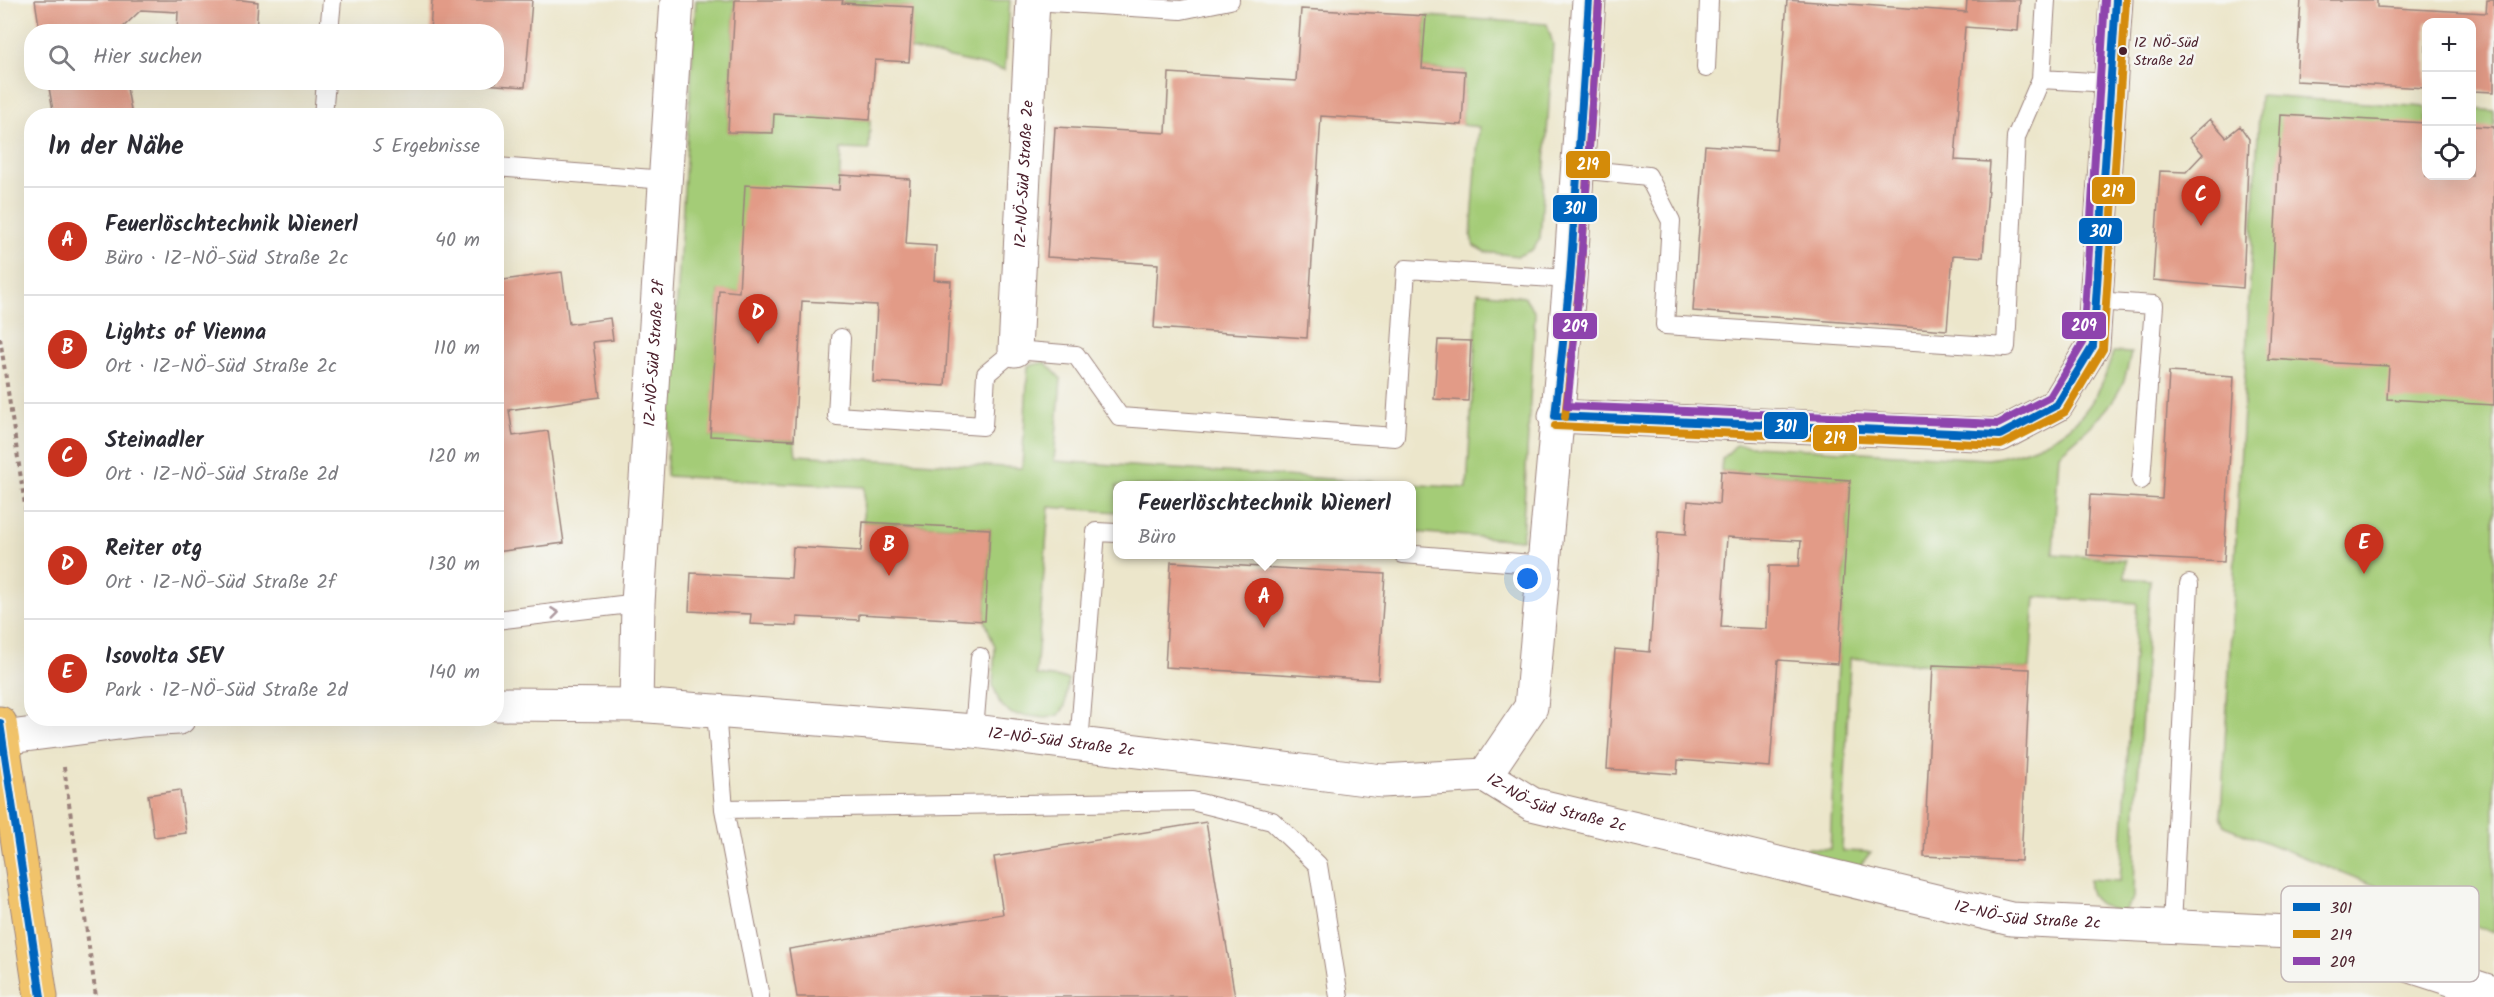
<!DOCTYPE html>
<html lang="de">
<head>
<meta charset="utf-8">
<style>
  body { margin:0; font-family:Kalam,sans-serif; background:#f7f7f7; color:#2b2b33 }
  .controls { position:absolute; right:18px; top:18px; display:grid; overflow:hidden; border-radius:12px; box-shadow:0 6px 24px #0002 }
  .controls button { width:54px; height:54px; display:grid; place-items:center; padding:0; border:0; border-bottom:2px solid #e1e1e2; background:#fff; color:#2b2b33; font:30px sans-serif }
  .you { position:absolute; left:1528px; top:579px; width:21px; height:21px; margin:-15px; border:4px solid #fff; border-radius:50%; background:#1a73e8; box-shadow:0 0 0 9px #1a73e833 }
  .badge { display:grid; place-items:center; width:39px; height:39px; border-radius:50%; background:#c8321e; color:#fff; font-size:20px; font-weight:700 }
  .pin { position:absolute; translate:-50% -50px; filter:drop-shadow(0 2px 3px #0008) }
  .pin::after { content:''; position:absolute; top:32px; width:21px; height:18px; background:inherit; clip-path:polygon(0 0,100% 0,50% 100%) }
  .popup { position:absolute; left:1113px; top:481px; width:303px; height:78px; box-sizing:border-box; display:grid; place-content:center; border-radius:12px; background:#fff; filter:drop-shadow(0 2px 4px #0005); font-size:20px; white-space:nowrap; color:#7c7c81 }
  .popup b { font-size:22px; color:#2b2b33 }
  .popup::after { content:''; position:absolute; left:50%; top:100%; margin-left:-12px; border:12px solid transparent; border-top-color:#fff }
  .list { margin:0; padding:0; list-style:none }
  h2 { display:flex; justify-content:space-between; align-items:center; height:78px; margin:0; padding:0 24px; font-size:26px }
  h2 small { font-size:20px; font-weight:400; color:#7c7c81 }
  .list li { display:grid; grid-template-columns:39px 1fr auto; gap:18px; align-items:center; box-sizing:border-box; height:108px; padding:0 24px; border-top:2px solid #e1e1e2 }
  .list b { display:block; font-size:22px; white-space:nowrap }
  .list p { margin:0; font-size:20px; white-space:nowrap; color:#7c7c81 }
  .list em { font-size:20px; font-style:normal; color:#7c7c81 }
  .icon { flex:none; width:33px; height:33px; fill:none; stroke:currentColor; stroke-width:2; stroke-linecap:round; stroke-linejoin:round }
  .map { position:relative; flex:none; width:2494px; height:997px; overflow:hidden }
  .search { position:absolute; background:#fff; box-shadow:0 6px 24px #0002; left:24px; top:24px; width:480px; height:66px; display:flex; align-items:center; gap:15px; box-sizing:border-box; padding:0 21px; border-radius:24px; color:#7c7c81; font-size:22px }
  .panel { position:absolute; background:#fff; box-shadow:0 6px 24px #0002; left:24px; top:108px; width:480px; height:618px; border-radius:24px }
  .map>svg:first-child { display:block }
</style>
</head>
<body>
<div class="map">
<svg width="2494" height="997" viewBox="0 0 2494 997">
  <rect width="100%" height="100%" fill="#f6f6f2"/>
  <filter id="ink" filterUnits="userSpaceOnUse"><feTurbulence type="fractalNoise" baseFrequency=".0167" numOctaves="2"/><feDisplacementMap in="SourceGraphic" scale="12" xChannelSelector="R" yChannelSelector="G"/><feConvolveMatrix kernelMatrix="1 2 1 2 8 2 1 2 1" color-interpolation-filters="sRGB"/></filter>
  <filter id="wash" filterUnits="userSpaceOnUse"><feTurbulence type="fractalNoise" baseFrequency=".008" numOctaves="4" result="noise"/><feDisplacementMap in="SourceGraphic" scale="24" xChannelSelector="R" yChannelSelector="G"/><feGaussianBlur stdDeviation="1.35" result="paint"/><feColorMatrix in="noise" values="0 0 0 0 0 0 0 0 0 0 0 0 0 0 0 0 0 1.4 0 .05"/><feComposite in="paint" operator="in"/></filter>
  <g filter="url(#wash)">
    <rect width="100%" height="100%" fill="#ece6cb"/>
    <path fill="#a4cc77" stroke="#777651" stroke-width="1.5" d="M696,0H735L728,132L773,133L774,114L870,120L869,150L841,149L839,190L739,292L719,291L711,436L794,440L796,455L1022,468L1028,366L1045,362L1061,379L1054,461L1467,488L1478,292L1525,297L1535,313L1522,540L1411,532V486H1117V512L1049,507L1036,675L1068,679L1065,706L1059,715L1046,718L1012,714L1000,704L993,685L995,647L985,621L990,529L863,522L864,487L666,476Z
      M843,0H1010L1005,70L910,49L912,7L842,3Z
      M1426,16L1547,24L1553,44L1540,239L1532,250L1518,256L1485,252L1474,246L1471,236L1479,127L1462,125L1465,71L1422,68Z
      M2260,96L2426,107V176H2472V109L2494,111V933L2225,826L2221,816Z
      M2113,352L2131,353C2129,362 2127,371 2124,380C2112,411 2083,433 2059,454L2053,554L2126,560L2125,578L2150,580L2136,812L2134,898L2124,911C2106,911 2086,901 2089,879L2120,881L2137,603L2035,597L2030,669L1933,665L1850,658L1842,851L1871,852L1859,867L1807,858V848L1830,849L1838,664L1850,480L1721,471L1722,459L1736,445L1988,459C2057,448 2095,420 2113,352Z"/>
    <g id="blocks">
      <path fill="#e29b87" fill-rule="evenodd" d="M35,0H242L258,2L256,32H177L178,12L141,10L118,32H40Z
        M432,0H532L525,87L483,84L496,82V32H430Z
        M735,0H843L842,3L913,7L909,62L875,60L870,120L774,114L773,133L728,132Z
        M1787,0L1966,12L1967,0H2020L2018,31L1965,27L1955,160L1990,162L1983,257L1953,255L1947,330L1693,311L1705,145L1776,150Z
        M2301,0H2377V7L2486,13L2487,0H2494V92L2472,91V22H2426V88L2296,81Z
        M1301,9L1426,16L1422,68L1465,71L1462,125L1321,116L1307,338L1154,328L1158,264L1047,257L1055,127L1166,133L1169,73L1296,81Z
        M48,82H126L132,116H54Z
        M2281,115L2426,123V176H2472V126L2494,127V405L2387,399L2389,366L2268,359Z
        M2210,119L2226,137L2240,126L2249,139L2243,288L2153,280L2160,171L2186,172L2203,154L2189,138Z
        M840,175L910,179L906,244L936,246L934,280L951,281L945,386L873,382L877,305L802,301L794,440L710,436L719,290L739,292L745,185L839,190Z
        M562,272L569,324L610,318L613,340L593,342L600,397L509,410L513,436L548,431L564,543L496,552V281Z
        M1438,340L1471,341L1468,401L1434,399Z
        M2169,372L2234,376L2224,562L2087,555L2090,495L2162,499Z
        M1721,471L1850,480L1838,664L1778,660L1770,767L1678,760L1677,774L1607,769L1615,649L1650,652L1658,532L1686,534L1688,501L1719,504ZM1727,537L1801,541L1799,566H1769L1767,629L1721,627Z
        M863,522L990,529L985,621L859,614V620L797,617V626L750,624L751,614L689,611L691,573L791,578L793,547L861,551Z
        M1171,562L1385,574L1378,680L1165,667Z
        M1933,665L2030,669L2021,861L1924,856Z
        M180,790L186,833L154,837L148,795Z
        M1206,822L1235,997H797L789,949L1003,914L994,857Z"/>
    </g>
  </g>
  <g filter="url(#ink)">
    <use href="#blocks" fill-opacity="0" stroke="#9b827b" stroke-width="1.5"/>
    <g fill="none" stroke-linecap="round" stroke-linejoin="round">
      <g stroke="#9b827b" stroke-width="20">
        <path id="lane" d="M1033,1L1181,10L1230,0
          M329,32L332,0
          M1706,68L1709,0
          M2041,79L2110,83
          M323,116L326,82
          M496,167L666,180
          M1577,169L1648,176L1671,221L1665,325L2006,347L2016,137L2041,79L2046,0
          M2095,301L2154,305L2141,480
          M841,338L837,416L983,426L986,374L1015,350L1076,355L1120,417L1395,437L1406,269L1570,279
          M1403,554L1545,565
          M496,620L638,603
          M716,711L724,809
          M974,731L980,657
          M1079,744L1096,532L1117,533
          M2172,926L2189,584
          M760,997L724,809L1192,801L1272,821L1318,865L1339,997"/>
      </g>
      <g stroke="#9b827b" stroke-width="35">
        <g id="street">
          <path id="s1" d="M1015,350L1033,0"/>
          <path d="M1555,416L2000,435L2057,405L2093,346L2116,0"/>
          <path id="s2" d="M496,704L636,705L974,731L1382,781L1485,775L1532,804L2011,919L2309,933L2494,993"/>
          <path id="s3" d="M636,705L638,603L677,0"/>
          <path d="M2,738L142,720L179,718"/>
          <path d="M1485,775L1531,707L1570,279L1589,0"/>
        </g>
      </g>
      <g stroke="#9b827b" stroke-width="35">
        <path id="primary" d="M0,723L41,997"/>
      </g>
      <path stroke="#9b827b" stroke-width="4" stroke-dasharray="4.5 4.5" stroke-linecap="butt" d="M0,338L32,552
        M64,767L96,997"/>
      <use href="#lane" stroke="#fff" stroke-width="18"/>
      <use href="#street" stroke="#fff" stroke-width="33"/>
      <use href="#primary" stroke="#f1c36a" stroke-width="33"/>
      <g stroke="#f6f6f2" stroke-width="12">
        <path id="bus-1" d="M1555,416L2000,435L2057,405L2093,346L2116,0
          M1555,416L1570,279L1589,0
          M0,723L41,997"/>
      </g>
      <g stroke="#f6f6f2" stroke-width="12">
        <path id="bus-2" d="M1565,417L1580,280L1599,1
          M1555,426L2001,445L2065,412L2103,349L2126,1"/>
      </g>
      <g stroke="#f6f6f2" stroke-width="12">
        <path id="bus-3" d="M1599,1L1580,280L1567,406L1998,424L2050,397L2083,343L2105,0"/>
      </g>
      <use href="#bus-1" stroke="#0065bd" stroke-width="8"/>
      <use href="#bus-2" stroke="#d48b09" stroke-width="8"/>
      <use href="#bus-3" stroke="#8e44ad" stroke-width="8"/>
    </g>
    <defs><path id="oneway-chevron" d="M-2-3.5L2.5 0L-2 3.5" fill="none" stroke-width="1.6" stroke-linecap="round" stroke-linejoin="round" transform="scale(1.5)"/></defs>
    <use stroke="#ae9aa0" href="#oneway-chevron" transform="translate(555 613) rotate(-7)"/>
  </g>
  <circle fill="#4a1f2b" stroke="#f6f6f2" stroke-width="2" cx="2123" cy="51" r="5"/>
  <g text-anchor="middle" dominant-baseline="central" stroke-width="5" stroke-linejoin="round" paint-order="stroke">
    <g font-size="14" fill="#4a1f2b" stroke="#f6f6f2" text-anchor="start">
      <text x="2134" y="43">IZ NÖ-Süd<tspan x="2134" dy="18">Straße 2d</tspan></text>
    </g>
    <g font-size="16" fill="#4a1f2b" stroke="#f6f6f2">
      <text stroke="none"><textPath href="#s1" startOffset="176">IZ-NÖ-Süd Straße 2e</textPath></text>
      <text stroke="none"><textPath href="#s3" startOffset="352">IZ-NÖ-Süd Straße 2f</textPath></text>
      <text stroke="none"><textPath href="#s2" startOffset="567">IZ-NÖ-Süd Straße 2c</textPath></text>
      <text stroke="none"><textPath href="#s2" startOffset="1071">IZ-NÖ-Süd Straße 2c</textPath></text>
      <text stroke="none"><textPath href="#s2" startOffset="1557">IZ-NÖ-Süd Straße 2c</textPath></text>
    </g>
  </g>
  <rect x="2281" y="886" width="198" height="96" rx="9" fill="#f6f6f2" stroke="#c2b6b6" stroke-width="1.5"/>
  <rect x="2293" y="903" width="27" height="8" fill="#0065bd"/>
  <rect x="2293" y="930" width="27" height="8" fill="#d48b09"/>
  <rect x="2293" y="957" width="27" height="8" fill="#8e44ad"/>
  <g font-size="16" fill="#4a1f2b">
    <text x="2330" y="913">301</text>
    <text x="2330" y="940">219</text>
    <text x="2330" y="967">209</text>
  </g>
  <g stroke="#f6f6f2" stroke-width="2">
    <rect x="1565" y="150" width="46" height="29" rx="6" fill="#d48b09"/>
    <rect x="2091" y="176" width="45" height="29" rx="6" fill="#d48b09"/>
    <rect x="1552" y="194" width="46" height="29" rx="6" fill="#0065bd"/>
    <rect x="2078" y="217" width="45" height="28" rx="6" fill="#0065bd"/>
    <rect x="2061" y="311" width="46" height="29" rx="6" fill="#8e44ad"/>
    <rect x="1552" y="312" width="46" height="28" rx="6" fill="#8e44ad"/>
    <rect x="1763" y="411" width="46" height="29" rx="6" fill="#0065bd"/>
    <rect x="1812" y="424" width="46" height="28" rx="6" fill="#d48b09"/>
  </g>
  <g font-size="16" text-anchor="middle" font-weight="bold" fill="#fff">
    <text x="1588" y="170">219</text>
    <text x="2113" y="197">219</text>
    <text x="1575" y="214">301</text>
    <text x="2101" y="237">301</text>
    <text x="2084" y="331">209</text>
    <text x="1575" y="332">209</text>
    <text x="1786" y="432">301</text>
    <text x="1835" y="444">219</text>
  </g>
</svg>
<div class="controls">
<button>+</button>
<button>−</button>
<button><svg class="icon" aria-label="locate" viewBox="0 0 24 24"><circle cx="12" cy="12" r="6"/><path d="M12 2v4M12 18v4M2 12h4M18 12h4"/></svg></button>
</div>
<div class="you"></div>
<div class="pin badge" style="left:1264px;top:628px">A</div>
<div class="popup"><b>Feuerlöschtechnik Wienerl</b>Büro</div>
<div class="pin badge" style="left:889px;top:576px">B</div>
<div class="pin badge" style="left:2201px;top:226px">C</div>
<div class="pin badge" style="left:758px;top:344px">D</div>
<div class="pin badge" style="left:2364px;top:574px">E</div>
<div class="search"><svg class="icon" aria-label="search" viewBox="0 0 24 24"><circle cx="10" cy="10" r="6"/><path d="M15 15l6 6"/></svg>Hier suchen</div>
<section class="panel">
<h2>In der Nähe<small>5 Ergebnisse</small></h2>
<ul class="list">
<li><span class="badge">A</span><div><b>Feuerlöschtechnik Wienerl</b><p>Büro · IZ-NÖ-Süd Straße 2c</p></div><em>40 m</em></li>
<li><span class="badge">B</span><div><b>Lights of Vienna</b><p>Ort · IZ-NÖ-Süd Straße 2c</p></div><em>110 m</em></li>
<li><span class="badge">C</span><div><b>Steinadler</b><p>Ort · IZ-NÖ-Süd Straße 2d</p></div><em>120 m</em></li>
<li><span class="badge">D</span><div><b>Reiter otg</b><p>Ort · IZ-NÖ-Süd Straße 2f</p></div><em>130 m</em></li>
<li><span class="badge">E</span><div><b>Isovolta SEV</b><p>Park · IZ-NÖ-Süd Straße 2d</p></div><em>140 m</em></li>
</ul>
</section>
</div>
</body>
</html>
